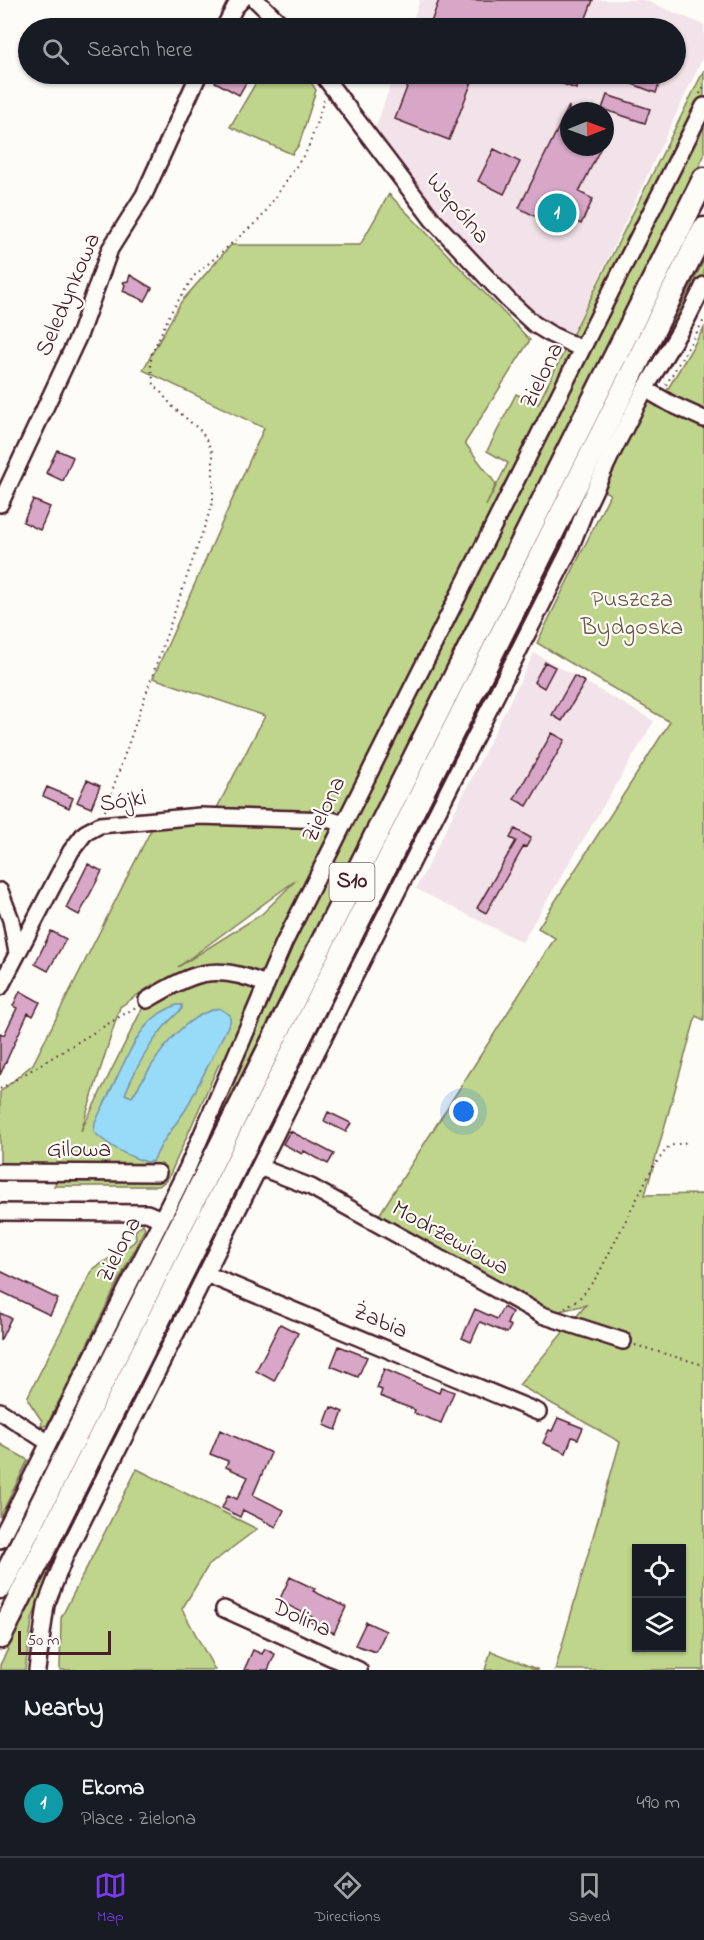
<!DOCTYPE html>
<html lang="en">
<head>
<meta charset="utf-8">
<style>
  body { margin:0; font-family:"Indie Flower",sans-serif; background:#242831; color:#f1f3f6 }
  .controls { position:absolute; right:18px; bottom:18px; display:grid; overflow:hidden; border-radius:0px; box-shadow:0 2px 4px #0004 }
  .controls button { width:54px; height:54px; display:grid; place-items:center; padding:0; border:0; border-bottom:2px solid #363941; background:#171b24; color:#f1f3f6; font:30px sans-serif }
  .compass { position:absolute; left:560px; top:102px; width:54px; height:54px; border-radius:50%; background:#171b24; box-shadow:0 2px 4px #0004; rotate:89deg }
  .scale { position:absolute; left:18px; bottom:15px; width:93px; box-sizing:border-box; padding-left:6px; border:3px solid #4a1f2b; border-top:0; font-size:16px; line-height:21px; white-space:nowrap; color:#4a1f2b; -webkit-text-stroke:4px #fdfcf7; paint-order:stroke }
  .you { position:absolute; left:464px; top:1112px; width:21px; height:21px; margin:-15px; border:4px solid #fff; border-radius:50%; background:#1a73e8; box-shadow:0 0 0 9px #1a73e833 }
  .badge { display:grid; place-items:center; width:39px; height:39px; border-radius:50%; background:#7c3aed; color:#fff; font-size:20px; font-weight:700 }
  .pin { position:absolute; translate:-50% -50%; border:3px solid #fff; box-shadow:0 2px 6px #0006 }
  .list { margin:0; padding:0; list-style:none }
  h2 { display:flex; justify-content:space-between; align-items:center; height:78px; margin:0; padding:0 24px; font-size:26px }
  h2 small { font-size:20px; font-weight:400; color:#9ea1a6 }
  .list li { display:grid; grid-template-columns:39px 1fr auto; gap:18px; align-items:center; box-sizing:border-box; height:108px; padding:0 24px; border-top:2px solid #363941 }
  .list b { display:block; font-size:22px; white-space:nowrap }
  .list p { margin:0; font-size:20px; white-space:nowrap; color:#9ea1a6 }
  .list em { font-size:20px; font-style:normal; color:#9ea1a6 }
  .icon { flex:none; width:33px; height:33px; fill:none; stroke:currentColor; stroke-width:2; stroke-linecap:round; stroke-linejoin:round }
  .map { position:relative; flex:none; width:704px; height:1670px; overflow:hidden }
  .search { position:absolute; background:#171b24; box-shadow:0 2px 4px #0004; left:18px; right:18px; top:18px; height:66px; display:flex; align-items:center; gap:15px; box-sizing:border-box; padding:0 21px; border-radius:33px; color:#9ea1a6; font-size:22px }
  .sheet { height:186px; background:#171b24 }
  nav { display:flex; justify-content:space-around; align-items:center; box-sizing:border-box; height:84px; border-top:2px solid #363941; background:#171b24; font-size:16px; color:#9ea1a6 }
  nav a { display:grid; justify-items:center; gap:3px }
  nav .on { color:#7c3aed }
  .map>svg:first-child { display:block }
</style>
</head>
<body>
<div class="map">
<svg width="704" height="1670" viewBox="0 0 704 1670">
  <rect width="100%" height="100%" fill="#fdfcf7"/>
  <filter id="ink" filterUnits="userSpaceOnUse"><feTurbulence type="fractalNoise" baseFrequency=".0167" numOctaves="2"/><feDisplacementMap in="SourceGraphic" scale="12" xChannelSelector="R" yChannelSelector="G"/><feConvolveMatrix kernelMatrix="1 2 1 2 8 2 1 2 1" color-interpolation-filters="sRGB"/></filter>
  <g filter="url(#ink)">
    <path fill="#f2e2e9" fill-rule="evenodd" d="M420,0H644L704,25V55L568,343L552,335L432,219L374,133L394,74H676V28H410ZM569,111H605V147H569Z
      M534,653L654,721L522,942L416,889Z"/>
    <path fill="#bed58b" stroke="#847a5b" stroke-width="1.5" fill-rule="evenodd" d="M704,70V156L198,1162L239,1069L219,1064L168,1179L159,1186H54L64,1166L0,1165V1092L33,1064L153,826L208,825L265,716L153,678L264,428L143,370L181,302L231,245H360L389,194L530,340L465,443L496,484L486,506L508,463L487,451L516,394L538,404ZM296,880L262,914L178,967ZM152,985L143,1007L81,1131L120,1007Z
      M261,74H306L316,90L299,145L292,154L230,127Z
      M704,260V276L45,1595L41,1594L32,1620L25,1670H0V1665Z
      M704,328V409L666,392Z
      M649,398L704,425V1020L696,1016L645,1195L704,1194V1670H555L620,1442L519,1385L586,1305L542,1315L374,1223L555,938L538,928L670,722L537,643L610,494L602,490ZM636,1548H682V1648H636Z
      M143,1224L145,1228L47,1425L41,1427L42,1421L28,1400V1396L93,1269L133,1243L136,1239L135,1231Z
      M0,1444L28,1460L0,1517Z
      M137,1469L257,1529L208,1566L182,1609L215,1670H60L61,1618Z
      M491,1651L539,1670H485Z"/>
    <path fill="#97dbf9" stroke="#7890a7" stroke-width="1.5" d="M177,1005H182V1009C156,1031 138,1063 125,1094L132,1097C154,1062 176,1018 219,1008L230,1015V1022L186,1109L163,1142L153,1161L147,1162C126,1156 110,1147 94,1132L95,1122C104,1105 112,1088 120,1071C134,1042 145,1016 177,1005Z"/>
    <path fill="#d8a7c7" stroke="#4a1f2b" stroke-width="1.5" d="M439,0H593L582,28H429Z
      M220,74H251L239,95L215,82Z
      M412,74H475L449,140L395,119Z
      M537,74H581L576,89Z
      M606,74H645L661,79L656,93Z
      M607,95L650,109L645,123L602,109Z
      M569,106V147H601L579,192L593,199L581,224L568,218L562,230L519,208Z
      M494,149L520,162L504,194L478,181Z
      M130,275L152,288L145,301L123,291L125,285L123,282L128,281Z
      M57,450L73,457L63,481L46,473Z
      M33,500L50,507L40,530L23,522Z
      M545,662L555,667L544,688L534,682Z
      M574,676L585,682L562,721L552,715Z
      M552,733L565,740L527,806L514,799Z
      M87,780L100,786L91,808L77,802Z
      M47,787L73,798L69,808L43,796Z
      M515,829L531,838L526,847L524,846L486,913L477,908L516,841L510,838Z
      M88,864L102,871L79,915L66,908Z
      M51,931L66,939L48,971L35,964Z
      M20,991L40,1002L33,1016L28,1013L0,1075V1033L4,1035L17,1008L13,1006Z
      M328,1112L351,1123L346,1132L324,1121Z
      M290,1131L334,1154L328,1164L304,1151L302,1154L283,1144Z
      M0,1271L58,1299L50,1315L0,1291Z
      M503,1307L512,1312L507,1324L511,1326L507,1333L480,1322L471,1342L462,1338L475,1309L497,1319Z
      M0,1313L11,1318L0,1341Z
      M280,1324L298,1333L274,1381L256,1371Z
      M339,1346L367,1357L358,1377L331,1366Z
      M384,1369L439,1393L441,1387L454,1392L441,1423L414,1413L415,1410L380,1396L382,1390L377,1388Z
      M331,1407L343,1412L336,1430L324,1425Z
      M558,1418L583,1428L578,1439L572,1437L566,1453L543,1443L549,1430L552,1431Z
      M220,1430L271,1453L253,1495L284,1510L276,1527L243,1510L240,1517L222,1508L228,1495L237,1499L248,1477L226,1467L228,1461L210,1454Z
      M290,1577L315,1589L313,1591L346,1607L334,1633L310,1622L312,1617L279,1601Z
      M366,1622L386,1631L376,1652L355,1645Z
      M265,1649L275,1654L268,1670H244L253,1650L262,1654Z"/>
    <g fill="none" stroke-linecap="round" stroke-linejoin="round">
      <g stroke="#4a1f2b" stroke-width="20">
        <path id="minor" d="M256,0L285,28
          M224,28L235,7L242,0
          M322,74L432,219L508,300L534,324L552,335L582,349
          M645,389L671,404L704,419
          M0,504L80,333L110,249L144,195L199,74
          M0,891L11,920L17,953
          M0,987L71,851L85,833L100,825L200,816L331,820L344,824
          M147,1000C193,973 213,962 265,984
          M259,1167L311,1187L542,1315L623,1341
          M0,1172L158,1173
          M0,1212L147,1213L161,1219
          M206,1274L538,1412
          M0,1411L49,1443
          M0,1540L187,1169L284,943L704,106
          M224,1609L359,1670
          M37,1670L46,1605L65,1556L348,989L569,551L586,508L611,455L645,389L687,319L704,285"/>
      </g>
      <g stroke="#4a1f2b" stroke-width="27">
        <path id="highway" d="M0,1587L704,179
          M0,1637L704,229"/>
      </g>
      <path stroke="#4a1f2b" stroke-width="2" stroke-dasharray="1.5 4.5" stroke-linecap="butt" d="M700,94L704,86
        M666,385L704,320
        M105,811L213,502V453L202,432L173,407L154,384L151,369V355L171,312L194,276L261,218L308,149L324,100
        M0,1089L136,1007
        M565,1308L582,1296L598,1275L653,1167L669,1146L688,1142
        M635,1345L704,1365"/>
      <use href="#minor" stroke="#fdfcf7" stroke-width="15"/>
      <use href="#highway" stroke="#fdfcf7" stroke-width="22"/>
    </g>
  </g>
  <g text-anchor="middle" dominant-baseline="central" stroke-width="4.5" stroke-linejoin="round" paint-order="stroke">
    <rect fill="#fdfcf7" stroke="#806168" stroke-width="1.5" x="329.5" y="863" width="45" height="38" rx="4.5"/>
    <g font-size="22" font-weight="bold" fill="#4a1f2b">
      <text x="352" y="882">S10</text>
    </g>
    <g font-size="24" fill="#4a1f2b" stroke="#fdfcf7">
      <text transform="translate(457 209) rotate(50)">Wspólna</text>
      <text transform="translate(69 295) rotate(-67)">Seledynkowa</text>
      <text transform="translate(543 376) rotate(-64)">Zielona</text>
      <text transform="translate(123 802) rotate(-9)">Sójki</text>
      <text transform="translate(325 810) rotate(-64)">Zielona</text>
      <text x="79" y="1150">Gilowa</text>
      <text transform="translate(450 1239) rotate(29)">Modrzewiowa</text>
      <text transform="translate(120 1250) rotate(-63)">Zielona</text>
      <text transform="translate(380 1322) rotate(23)">Żabia</text>
      <text transform="translate(301 1619) rotate(24)">Dolina</text>
    </g>
    <g font-size="24" fill="#6d5648" stroke="#fdfcf7">
      <text x="632" y="600">Puszcza<tspan x="632" dy="28">Bydgoska</tspan></text>
    </g>
  </g>
</svg>
<div class="controls">
<button><svg class="icon" aria-label="locate" viewBox="0 0 24 24"><circle cx="12" cy="12" r="6"/><path d="M12 2v4M12 18v4M2 12h4M18 12h4"/></svg></button>
<button><svg class="icon" aria-label="layers" viewBox="0 0 24 24"><path d="M12 4l9 5-9 5-9-5zM3 14l9 5 9-5"/></svg></button>
</div>
<svg class="compass" viewBox="-18 -18 36 36"><path d="M0-13l5 13h-10z" fill="#e53935"/><path d="M0 13l5-13h-10z" fill="#9ea1a6"/></svg>
<div class="scale">50 m</div>
<div class="you"></div>
<div class="pin badge" style="left:557px;top:213px;background:#0f9aa8">1</div>
<div class="search"><svg class="icon" aria-label="search" viewBox="0 0 24 24"><circle cx="10" cy="10" r="6"/><path d="M15 15l6 6"/></svg>Search here</div>
</div>
<section class="sheet">
<h2>Nearby<small></small></h2>
<ul class="list">
<li><span class="badge" style="background:#0f9aa8">1</span><div><b>Ekoma</b><p>Place · Zielona</p></div><em>490 m</em></li>
</ul>
</section>
<nav>
<a class="on"><svg class="icon" aria-label="map" viewBox="0 0 24 24"><path d="M3 6l6-2 6 2 6-2v14l-6 2-6-2-6 2zM9 4v14M15 6v14"/></svg>Map</a>
<a><svg class="icon" aria-label="directions" viewBox="0 0 24 24"><path d="M12 3l9 9-9 9-9-9zM9 14v-3h6M13 9l2 2-2 2"/></svg>Directions</a>
<a><svg class="icon" aria-label="saved" viewBox="0 0 24 24"><path d="M7 4h10v16l-5-4-5 4z"/></svg>Saved</a>
</nav>
</body>
</html>
